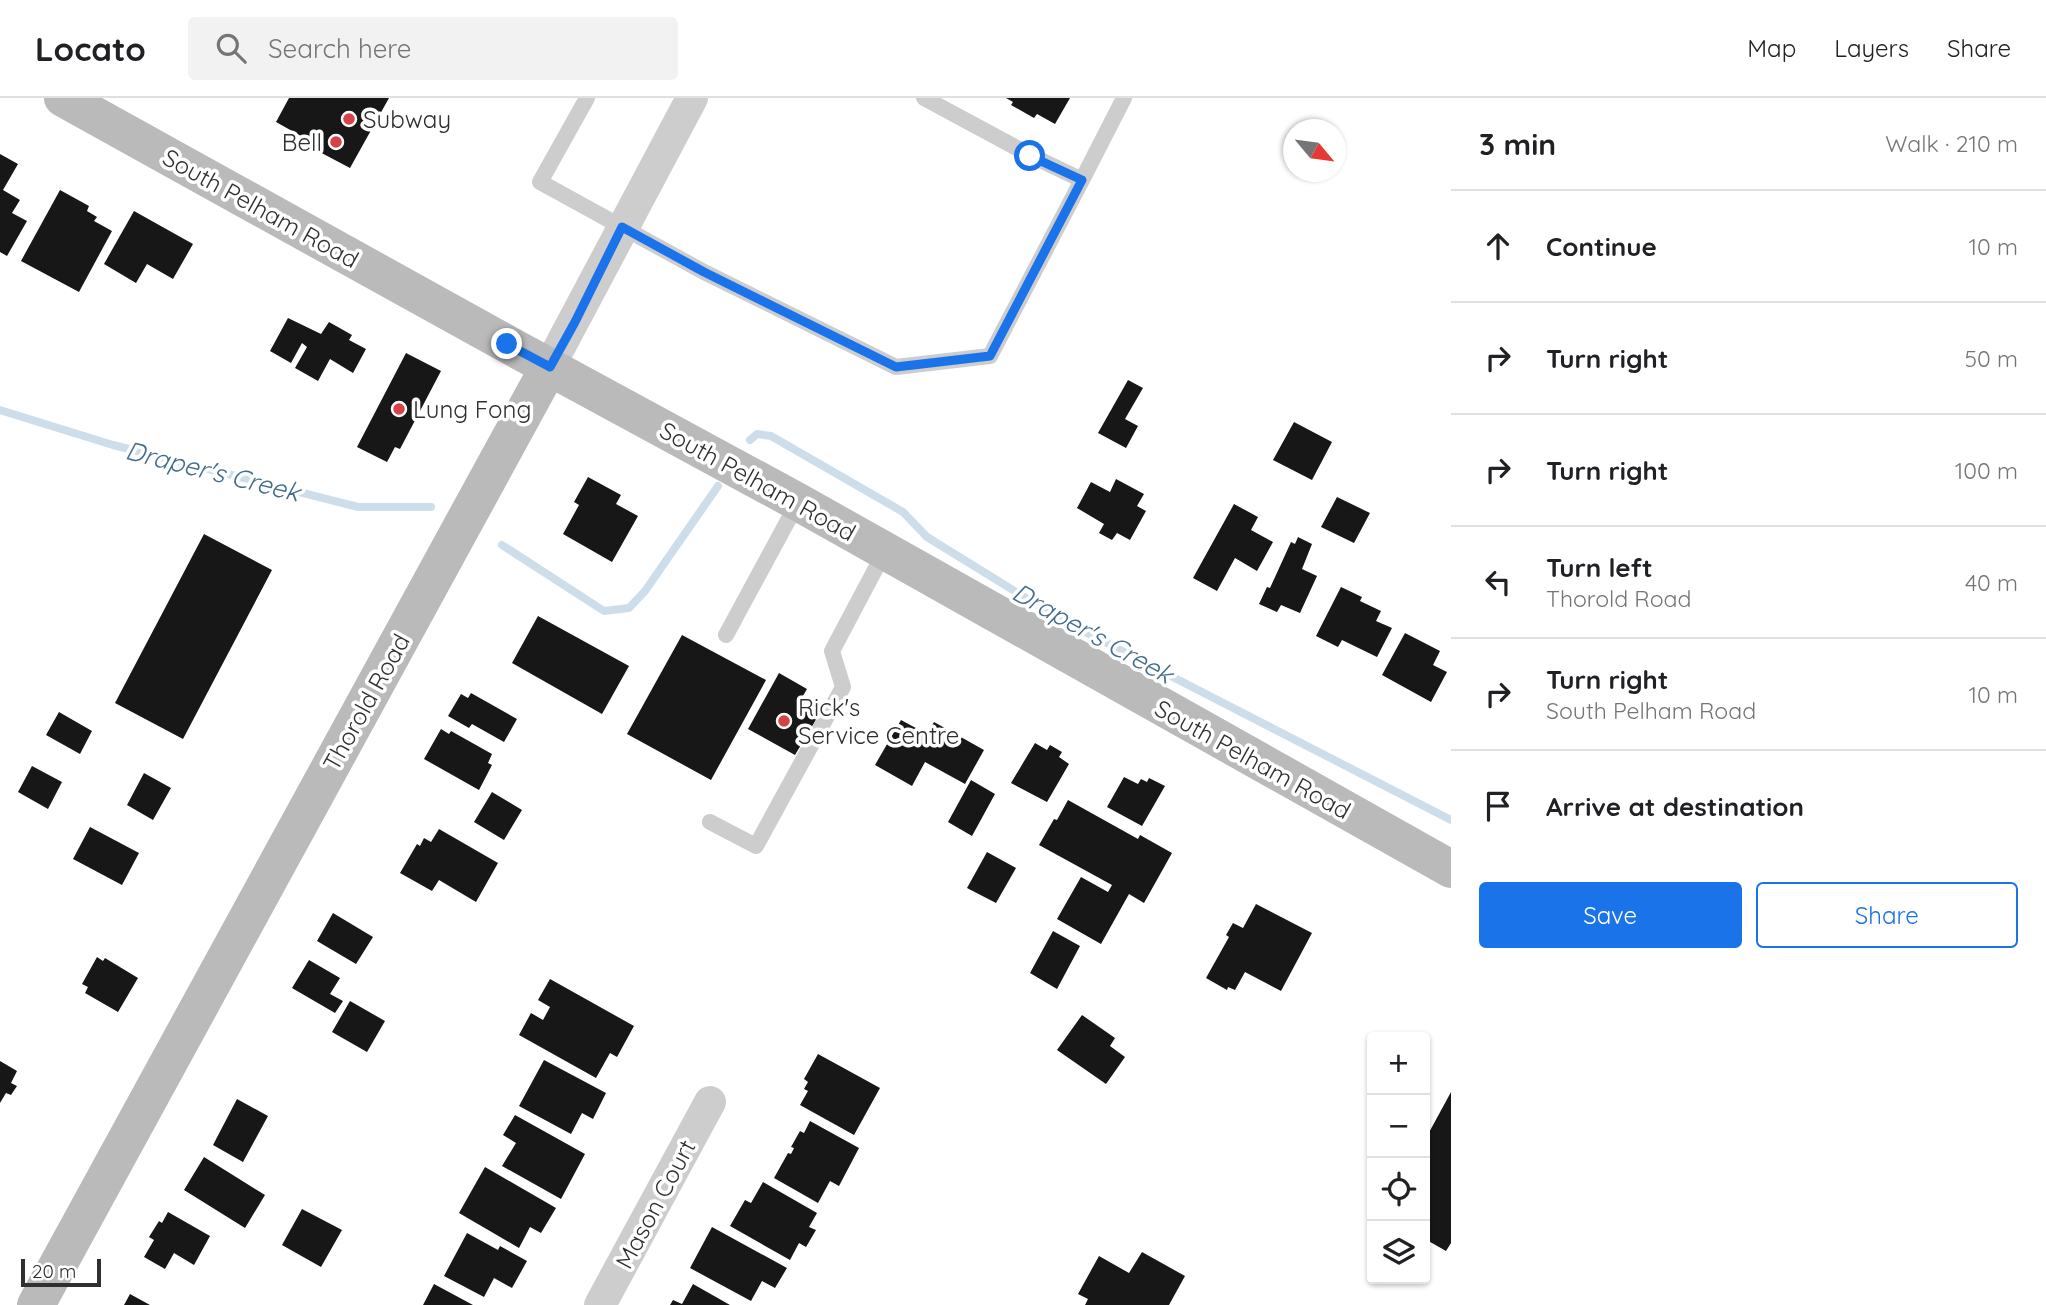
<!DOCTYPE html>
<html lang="en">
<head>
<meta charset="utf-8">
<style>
  body { margin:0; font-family:Quicksand,sans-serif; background:#f2f2f2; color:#202124 }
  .controls { position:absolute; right:21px; bottom:21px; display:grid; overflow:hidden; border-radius:7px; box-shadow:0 2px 5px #0004 }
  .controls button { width:63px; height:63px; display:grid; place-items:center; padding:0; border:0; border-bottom:2px solid #e0e0e0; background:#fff; color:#202124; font:35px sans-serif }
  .compass { position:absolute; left:1283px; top:21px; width:63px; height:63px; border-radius:50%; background:#fff; box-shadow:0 2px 5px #0004; rotate:119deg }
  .scale { position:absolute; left:21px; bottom:18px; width:80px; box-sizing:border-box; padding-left:7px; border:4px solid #303030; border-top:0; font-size:19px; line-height:24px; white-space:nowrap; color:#303030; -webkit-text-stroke:5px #fff; paint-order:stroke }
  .stop { position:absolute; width:21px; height:21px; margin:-16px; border:5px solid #1a73e8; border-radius:50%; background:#fff }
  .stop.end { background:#1a73e8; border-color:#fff; box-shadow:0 2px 7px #0008 }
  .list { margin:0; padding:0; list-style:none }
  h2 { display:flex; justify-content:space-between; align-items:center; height:91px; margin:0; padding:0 28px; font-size:30px }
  h2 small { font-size:23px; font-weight:400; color:#757577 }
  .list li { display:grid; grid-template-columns:46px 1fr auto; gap:21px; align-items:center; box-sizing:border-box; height:112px; padding:0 28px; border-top:2px solid #e0e0e0 }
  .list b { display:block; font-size:26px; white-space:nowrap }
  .list p { margin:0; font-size:23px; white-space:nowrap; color:#757577 }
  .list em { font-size:23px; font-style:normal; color:#757577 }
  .actions { display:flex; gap:14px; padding:21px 28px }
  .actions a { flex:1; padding:16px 0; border:2px solid #1a73e8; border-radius:7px; text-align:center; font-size:24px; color:#1a73e8 }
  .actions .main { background:#1a73e8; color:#fff }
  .icon { flex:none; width:38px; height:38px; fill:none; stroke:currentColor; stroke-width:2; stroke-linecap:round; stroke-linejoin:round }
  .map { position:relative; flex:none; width:1451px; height:1207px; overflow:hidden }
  header { display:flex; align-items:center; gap:42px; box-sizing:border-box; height:98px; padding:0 35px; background:#fff; border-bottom:2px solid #e0e0e0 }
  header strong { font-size:33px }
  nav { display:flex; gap:38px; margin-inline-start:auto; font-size:24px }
  .search { width:490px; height:63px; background:#f2f2f2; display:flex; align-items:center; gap:18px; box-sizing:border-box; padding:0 24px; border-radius:7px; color:#757577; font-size:26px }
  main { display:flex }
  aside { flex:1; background:#fff }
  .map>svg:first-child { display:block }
</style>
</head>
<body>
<header>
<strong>Locato</strong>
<div class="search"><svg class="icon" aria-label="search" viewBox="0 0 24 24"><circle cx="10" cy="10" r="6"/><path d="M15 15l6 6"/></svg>Search here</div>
<nav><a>Map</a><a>Layers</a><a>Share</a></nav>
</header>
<main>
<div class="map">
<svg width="1451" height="1207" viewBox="0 0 1451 1207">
  <rect width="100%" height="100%" fill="#fff"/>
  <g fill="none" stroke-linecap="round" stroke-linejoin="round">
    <path stroke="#cddeea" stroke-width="8" d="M0,312L113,347L358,409H431
      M750,342L757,336L771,338L903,414L927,439L1060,521L1451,722
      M502,447L604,513L629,510L645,493L718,388"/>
  </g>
  <path fill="#171717" d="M289,0H389L350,70L314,51L317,47L276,24Z
    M1006,0H1070L1055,26L1037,16L1034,20L1011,7L1013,4Z
    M0,56L18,66L3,92L20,102L12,115L27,123L7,158L0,154Z
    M60,92L89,108L87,113L97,119L94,123L112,133L79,194L21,163Z
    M134,113L193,146L173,181L147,166L136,185L104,166Z
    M288,220L321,236L329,224L352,237L349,242L366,251L353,275L330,261L318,283L295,270L307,249L302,245L291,265L270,253Z
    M406,255L441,273L400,351L395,349L387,364L357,349Z
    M1128,282L1143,290L1125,321L1138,328L1126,350L1098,335Z
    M1294,324L1332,344L1312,382L1273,362Z
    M588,379L621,397L616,406L638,418L612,464L563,436L579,407L574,404Z
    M1116,381L1144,396L1137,408L1146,413L1130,442L1117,435L1112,442L1099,435L1104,426L1077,410L1091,384L1110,394Z
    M1337,399L1370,415L1354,445L1321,429Z
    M1234,406L1258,419L1251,432L1273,444L1257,473L1235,460L1217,493L1193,480Z
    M204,436L272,472L183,641L115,605Z
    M1298,439L1312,446L1302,471L1317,478L1300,515L1281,507L1277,514L1259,506L1267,489L1270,490L1291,444L1295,446Z
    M1341,489L1362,499L1360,503L1381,513L1376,523L1392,530L1377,559L1342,542L1338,549L1316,538Z
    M538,518L629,568L602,616L512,565Z
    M1405,535L1440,553L1433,567L1447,574L1431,604L1382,577Z
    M682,537L766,582L711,682L627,636Z
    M779,575L807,591L800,603L820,615L795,657L748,631Z
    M471,595L517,621L504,644L472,626L469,630L448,618L461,596L468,600Z
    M59,614L92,633L80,656L46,637Z
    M901,622L927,636L934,624L984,652L965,686L925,664L912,688L875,667Z
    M441,631L449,636L451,633L492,656L488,665L492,667L479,692L424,661Z
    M1035,645L1047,652L1050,647L1062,654L1059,659L1069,666L1047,704L1011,685Z
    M32,668L62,684L48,711L18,694Z
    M144,675L171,690L153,722L127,707Z
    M1124,679L1138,686L1141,681L1147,684L1149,680L1165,688L1142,728L1107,709Z
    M971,682L995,696L972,738L948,724Z
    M492,694L522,712L504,742L474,724Z
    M1068,702L1138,741L1140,737L1172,755L1144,805L1129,796L1101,846L1057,821L1081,779L1108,794L1112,787L1039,747L1054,721L1057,722Z
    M90,729L139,755L122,787L73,761Z
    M439,731L498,765L476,804L439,782L432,793L400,775L417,746L420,748L424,740L431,744Z
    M987,754L1016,770L996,805L967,790Z
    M1256,806L1312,835L1281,893L1245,874L1235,892L1228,889L1227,892L1206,880L1229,839L1226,837L1233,825L1243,830Z
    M333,815L373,839L356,866L317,843Z
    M1053,833L1080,848L1057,891L1030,875Z
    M97,859L103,863L105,860L138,880L118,914L85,895L88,889L82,886Z
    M309,862L340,880L330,896L343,903L335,915L292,890Z
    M550,881L634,928L617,959L610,955L596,980L519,937L531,915L543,922L550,909L538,902Z
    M350,903L385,923L367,954L332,934Z
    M1082,917L1115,940L1110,948L1125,959L1106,986L1057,952Z
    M818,956L880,990L854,1037L800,1007L808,993L804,991L808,984L804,981Z
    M544,962L606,995L593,1021L582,1015L571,1036L519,1008Z
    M0,963L17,973L11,985L17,988L11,997L6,995L0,1005Z
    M1451,994V1145L1446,1153L1425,1141V1047L1428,1041L1426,1040Z
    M237,1001L268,1018L243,1064L213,1047Z
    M515,1017L585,1056L561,1101L502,1068L516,1045L503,1037Z
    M810,1023L859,1050L839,1088L830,1083L818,1105L774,1080L788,1055L791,1056L794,1050L791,1049L800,1033L804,1035Z
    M204,1059L265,1097L245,1130L184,1092Z
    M485,1069L556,1110L541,1135L530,1129L519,1150L459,1115Z
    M763,1084L817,1115L809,1129L816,1132L806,1149L799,1145L790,1162L730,1128L745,1102L751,1105Z
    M302,1111L342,1132L321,1169L282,1147Z
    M168,1114L210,1138L194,1167L174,1155L165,1171L144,1159L154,1142L149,1139L159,1123L162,1125Z
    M712,1129L787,1170L775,1190L762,1183L751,1203L690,1170Z
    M467,1135L498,1152L500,1148L527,1163L512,1190L494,1180L484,1199L444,1178Z
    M1142,1154L1185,1178L1169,1207H1085L1088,1201L1078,1196L1099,1158L1129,1175Z
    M434,1186L473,1207H423Z
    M693,1186L730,1207H670L673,1202L682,1206Z
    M130,1196L150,1207H124Z"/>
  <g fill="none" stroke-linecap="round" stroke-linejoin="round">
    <path stroke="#cdcdcd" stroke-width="16" d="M587,0L540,84L704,174L896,269L990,258L1082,82
      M924,0L1030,57L1082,82L1124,0
      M726,537L798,404
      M710,724L756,748L843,589L832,553L885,453"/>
    <path stroke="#cdcdcd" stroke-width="32" d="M549,269L692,0
      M600,1207L710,1004"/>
    <path stroke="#bababa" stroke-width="38" d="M63,0L507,246L798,404L1451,771
      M36,1207L549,269"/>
  </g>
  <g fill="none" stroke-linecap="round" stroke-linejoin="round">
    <path stroke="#1a73e8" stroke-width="9" d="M507,246L550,269L575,224L622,129L704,174L896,269L990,258L1082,82L1030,58"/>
  </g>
  <g fill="#d74148" stroke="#fff" stroke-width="2.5">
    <circle cx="349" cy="21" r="7"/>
    <circle cx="336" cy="44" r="7"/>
    <circle cx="399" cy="311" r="7"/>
    <circle cx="784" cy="623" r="7"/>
  </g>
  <g text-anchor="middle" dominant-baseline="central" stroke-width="7" stroke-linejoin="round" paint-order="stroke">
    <g font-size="24" fill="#303030" stroke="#fff" text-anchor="start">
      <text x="363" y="21">Subway</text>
      <text x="322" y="44" text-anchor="end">Bell</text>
      <text x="413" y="311">Lung Fong</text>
      <text x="798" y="609">Rick's<tspan x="798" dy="28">Service Centre</tspan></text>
    </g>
    <g font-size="24" fill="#303030" stroke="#fff">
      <text transform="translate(261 110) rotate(29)">South Pelham Road</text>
      <text transform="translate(758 383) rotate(29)">South Pelham Road</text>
      <text transform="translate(366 604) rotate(-61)">Thorold Road</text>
      <text transform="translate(1253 661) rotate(29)">South Pelham Road</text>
      <text transform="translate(655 1106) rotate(-62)">Mason Court</text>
    </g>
    <g font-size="26" font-style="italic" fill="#446e8c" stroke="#fff">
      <text transform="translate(213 373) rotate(14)">Draper's Creek</text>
      <text transform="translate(1093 535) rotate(29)">Draper's Creek</text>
    </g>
  </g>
</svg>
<div class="controls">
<button>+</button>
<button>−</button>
<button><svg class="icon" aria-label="locate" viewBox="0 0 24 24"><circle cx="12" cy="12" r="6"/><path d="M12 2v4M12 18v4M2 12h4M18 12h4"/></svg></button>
<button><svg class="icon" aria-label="layers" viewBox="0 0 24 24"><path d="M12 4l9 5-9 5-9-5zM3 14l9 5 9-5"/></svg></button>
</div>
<svg class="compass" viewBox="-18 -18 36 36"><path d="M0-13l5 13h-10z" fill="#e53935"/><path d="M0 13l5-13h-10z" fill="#757577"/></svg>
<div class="scale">20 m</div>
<div class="stop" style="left:1030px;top:58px"></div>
<div class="stop end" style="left:507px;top:246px"></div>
</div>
<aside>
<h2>3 min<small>Walk · 210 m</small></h2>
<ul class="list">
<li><svg class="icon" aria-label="ahead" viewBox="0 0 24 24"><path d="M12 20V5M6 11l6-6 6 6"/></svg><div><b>Continue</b></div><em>10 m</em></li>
<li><svg class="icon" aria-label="right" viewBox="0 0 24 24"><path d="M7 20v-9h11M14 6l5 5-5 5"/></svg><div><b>Turn right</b></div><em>50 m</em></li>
<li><svg class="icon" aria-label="right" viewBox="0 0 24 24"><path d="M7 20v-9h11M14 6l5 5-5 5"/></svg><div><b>Turn right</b></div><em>100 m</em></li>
<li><svg class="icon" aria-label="left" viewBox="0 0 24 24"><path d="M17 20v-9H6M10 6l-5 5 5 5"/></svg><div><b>Turn left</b><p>Thorold Road</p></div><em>40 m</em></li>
<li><svg class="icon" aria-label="right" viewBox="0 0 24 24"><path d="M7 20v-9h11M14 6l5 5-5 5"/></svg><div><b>Turn right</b><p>South Pelham Road</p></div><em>10 m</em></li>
<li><svg class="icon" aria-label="arrive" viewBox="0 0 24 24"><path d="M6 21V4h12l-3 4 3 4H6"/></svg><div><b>Arrive at destination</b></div></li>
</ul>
<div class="actions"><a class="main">Save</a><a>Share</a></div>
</aside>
</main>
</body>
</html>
